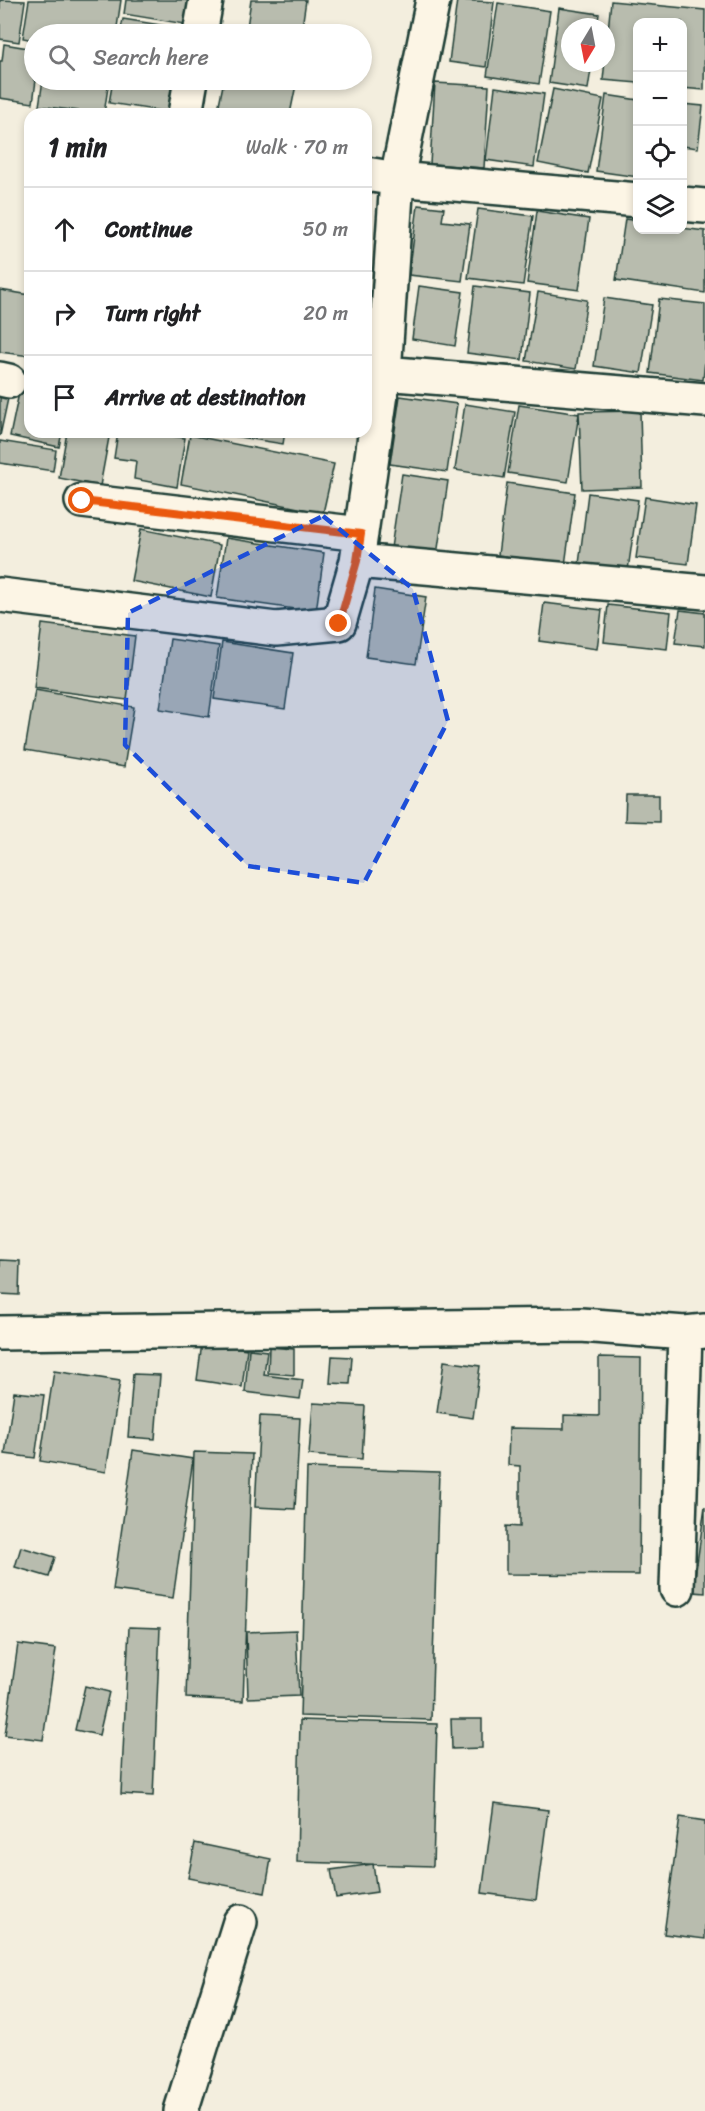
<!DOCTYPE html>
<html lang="en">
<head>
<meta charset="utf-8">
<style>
  body { margin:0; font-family:Sriracha,sans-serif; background:#f2f2f2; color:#202124 }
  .controls { position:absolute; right:18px; top:18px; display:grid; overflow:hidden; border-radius:12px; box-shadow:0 3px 9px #0003 }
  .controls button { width:54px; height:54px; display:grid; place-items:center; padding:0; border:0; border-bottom:2px solid #e0e0e0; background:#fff; color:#202124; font:30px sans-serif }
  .compass { position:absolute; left:561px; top:18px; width:54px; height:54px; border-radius:50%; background:#fff; box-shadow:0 3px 9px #0003; rotate:190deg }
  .stop { position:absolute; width:18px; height:18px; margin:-14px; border:4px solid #ea580c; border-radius:50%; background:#fff }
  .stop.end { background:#ea580c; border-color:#fff; box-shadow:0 2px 6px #0008 }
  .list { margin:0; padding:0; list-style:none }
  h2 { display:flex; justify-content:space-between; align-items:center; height:78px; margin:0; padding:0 24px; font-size:26px }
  h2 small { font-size:20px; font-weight:400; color:#757577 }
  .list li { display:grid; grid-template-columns:39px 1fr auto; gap:18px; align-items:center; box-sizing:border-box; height:84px; padding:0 24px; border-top:2px solid #e0e0e0 }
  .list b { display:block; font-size:22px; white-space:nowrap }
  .list em { font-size:20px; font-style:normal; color:#757577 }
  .icon { flex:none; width:33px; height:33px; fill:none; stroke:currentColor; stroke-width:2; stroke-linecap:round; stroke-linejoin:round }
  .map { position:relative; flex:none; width:705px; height:2111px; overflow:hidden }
  .search { position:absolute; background:#fff; box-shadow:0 3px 9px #0003; left:24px; top:24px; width:348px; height:66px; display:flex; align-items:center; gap:15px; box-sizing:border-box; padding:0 21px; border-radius:33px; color:#757577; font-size:22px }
  .panel { position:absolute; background:#fff; box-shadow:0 3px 9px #0003; left:24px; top:108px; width:348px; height:330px; border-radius:18px }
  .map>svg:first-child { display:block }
</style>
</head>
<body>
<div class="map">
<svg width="705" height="2111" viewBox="0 0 705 2111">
  <rect width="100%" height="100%" fill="#f3eede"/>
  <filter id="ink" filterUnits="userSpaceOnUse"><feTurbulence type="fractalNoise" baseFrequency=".0167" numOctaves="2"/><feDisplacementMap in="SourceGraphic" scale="12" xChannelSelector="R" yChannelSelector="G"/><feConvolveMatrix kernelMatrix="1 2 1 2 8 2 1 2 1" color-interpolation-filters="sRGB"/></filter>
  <g filter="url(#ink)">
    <path fill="#b8bcae" stroke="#1f3d34" stroke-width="1.5" d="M0,0L25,1L19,42L0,39Z
      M29,0H121L116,34H34V40L23,38Z
      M126,0H201L197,26L124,14Z
      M251,0H306L301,34H246Z
      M457,0L494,2L486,67L449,62Z
      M611,1L705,10L704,90L682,88V22H638V83L603,80Z
      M498,3L550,11L539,84L487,76Z
      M559,8L599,14L597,27H570V63H592L588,89L549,83Z
      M123,19L198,31L197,34H120Z
      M4,44L34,49V80H36L33,103L0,98V61H2Z
      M43,80H109L104,114L39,106Z
      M113,80H190L180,114L109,103Z
      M224,80H297L290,114H217Z
      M435,83L489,86L484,168L430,164Z
      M495,87L544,94L534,167L486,160Z
      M553,89L603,99L588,173L538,163Z
      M606,95L638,100V177L596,171Z
      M682,104L703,106L698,148L682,146Z
      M418,205L444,208L442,221L470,224L462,281L409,275Z
      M478,209L533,216L523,285L468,278Z
      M537,211L589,219L579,290L527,283Z
      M625,219L638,221V230H682V228L705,231V293L616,280Z
      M419,286L463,292L455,346L412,339Z
      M475,286L530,293L522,360L467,353Z
      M0,290L30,295V356L0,352Z
      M538,292L587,300L576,369L526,361Z
      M604,298L652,305L641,373L594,366Z
      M659,299L705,304V361L703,380L650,373Z
      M0,387L10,389L0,436Z
      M20,388L30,391V432H62L59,447L10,436Z
      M400,396L457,404L447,472L390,464Z
      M465,404L515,412L504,478L455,470Z
      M519,405L579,414L568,482L508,473Z
      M640,411L642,487L582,489L579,412Z
      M67,432H110L100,486L59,478Z
      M118,432H144L185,438L177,487L134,479L136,461L114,458Z
      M207,432H285L283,444Z
      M190,435L334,464L323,513L181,484Z
      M0,441L56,450L53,471L0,463Z
      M402,474L448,481L437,555L391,548Z
      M507,483L575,493L565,565L498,555Z
      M588,493L638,500L628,570L579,564Z
      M645,497L696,505L688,564L636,558Z
      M141,529L220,545L211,597L131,581Z
      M226,538L324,553L316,612L217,598Z
      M375,589L426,597L416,664L366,657Z
      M544,603L602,610L597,649L539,641Z
      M608,605L671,612L667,649L604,642Z
      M680,610L705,613V646L675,643Z
      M42,624L135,636L127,700L34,688Z
      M170,639L219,646L209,717L160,709Z
      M222,642L293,653L285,709L214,699Z
      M35,690L134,707L124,767L25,750Z
      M626,795H659V822L625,821Z
      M0,1260L20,1261L19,1295L0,1294Z
      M202,1343L247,1349L242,1387L197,1380Z
      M269,1347L294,1349V1375L268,1373Z
      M249,1349L267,1351L264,1375L303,1380L300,1399L245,1392Z
      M332,1356L352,1357L350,1384L330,1383Z
      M599,1357L641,1358L639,1575L506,1574V1526L520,1527V1466L508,1465L509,1428L564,1429V1415L599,1416Z
      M444,1361L480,1366L473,1418L437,1413Z
      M54,1371L120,1381L106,1472L40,1461Z
      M133,1374L160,1375L155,1439L128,1437Z
      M14,1392L44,1395L35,1458L5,1454Z
      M313,1403L365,1406L362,1459L309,1455Z
      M260,1416L300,1418L295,1509L255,1507Z
      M133,1450L193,1459L173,1598L113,1590Z
      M194,1452L252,1454L243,1701L186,1698Z
      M307,1468L439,1472L431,1720L300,1716Z
      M705,1506V1593L693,1592Z
      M21,1547L55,1557L49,1577L15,1567Z
      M129,1627L160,1628L153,1796L121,1794Z
      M296,1630L299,1696L248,1698L246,1632Z
      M18,1644L56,1649L43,1740L5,1735Z
      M85,1686L109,1692L99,1735L75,1730Z
      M451,1719H482V1748L452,1749Z
      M300,1720L437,1724L433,1866L297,1862Z
      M494,1803L548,1810L536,1900L482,1893Z
      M680,1817L705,1821V1939L664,1934Z
      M195,1843L271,1859L265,1893L188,1878Z
      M373,1864L377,1892L336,1898L331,1870Z"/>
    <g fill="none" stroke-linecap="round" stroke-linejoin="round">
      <g stroke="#1f3d34" stroke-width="38">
        <path id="minor" d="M200,34L206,0
          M185,114L191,80
          M366,174L397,179L638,200
          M682,204L705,206
          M384,373L705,400
          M0,379L9,381
          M82,501L361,534
          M357,561L705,592
          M0,595L276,629L339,623L357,561L384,373L397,179L433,0
          M0,1333L581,1325L685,1333L705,1331
          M677,1589L685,1333
          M181,2111L240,1922"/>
      </g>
      <use href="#minor" stroke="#fcf5e5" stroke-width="33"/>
    </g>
  </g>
  <g fill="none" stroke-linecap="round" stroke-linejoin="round" filter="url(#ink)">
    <path stroke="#ea580c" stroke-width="8" d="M82,501L361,534L357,561L339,624"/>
  </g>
  <path fill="#1d4ed8" fill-opacity="0.2" stroke="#1d4ed8" stroke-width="4.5" stroke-dasharray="12 8" stroke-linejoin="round" d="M323,516L413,589L448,721L364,883L248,866L125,745L128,613Z"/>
</svg>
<div class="controls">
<button>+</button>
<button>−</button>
<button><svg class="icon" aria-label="locate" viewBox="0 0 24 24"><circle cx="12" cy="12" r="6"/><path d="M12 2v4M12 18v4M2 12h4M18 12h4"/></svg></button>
<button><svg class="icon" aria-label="layers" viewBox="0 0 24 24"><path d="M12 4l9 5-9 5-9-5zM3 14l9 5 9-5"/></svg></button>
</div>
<svg class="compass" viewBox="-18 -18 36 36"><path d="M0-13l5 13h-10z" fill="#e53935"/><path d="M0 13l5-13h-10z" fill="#757577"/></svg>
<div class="stop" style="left:82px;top:501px"></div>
<div class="stop end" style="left:339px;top:624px"></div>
<div class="search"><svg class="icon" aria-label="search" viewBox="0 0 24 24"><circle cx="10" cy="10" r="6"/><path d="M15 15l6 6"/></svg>Search here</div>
<section class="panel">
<h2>1 min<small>Walk · 70 m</small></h2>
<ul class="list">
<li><svg class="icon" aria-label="ahead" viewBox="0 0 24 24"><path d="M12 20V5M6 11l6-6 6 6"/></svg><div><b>Continue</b></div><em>50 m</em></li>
<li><svg class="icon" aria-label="right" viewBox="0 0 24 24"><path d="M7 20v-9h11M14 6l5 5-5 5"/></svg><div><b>Turn right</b></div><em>20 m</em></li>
<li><svg class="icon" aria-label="arrive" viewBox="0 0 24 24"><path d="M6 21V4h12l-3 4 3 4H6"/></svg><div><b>Arrive at destination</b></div></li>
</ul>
</section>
</div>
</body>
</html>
